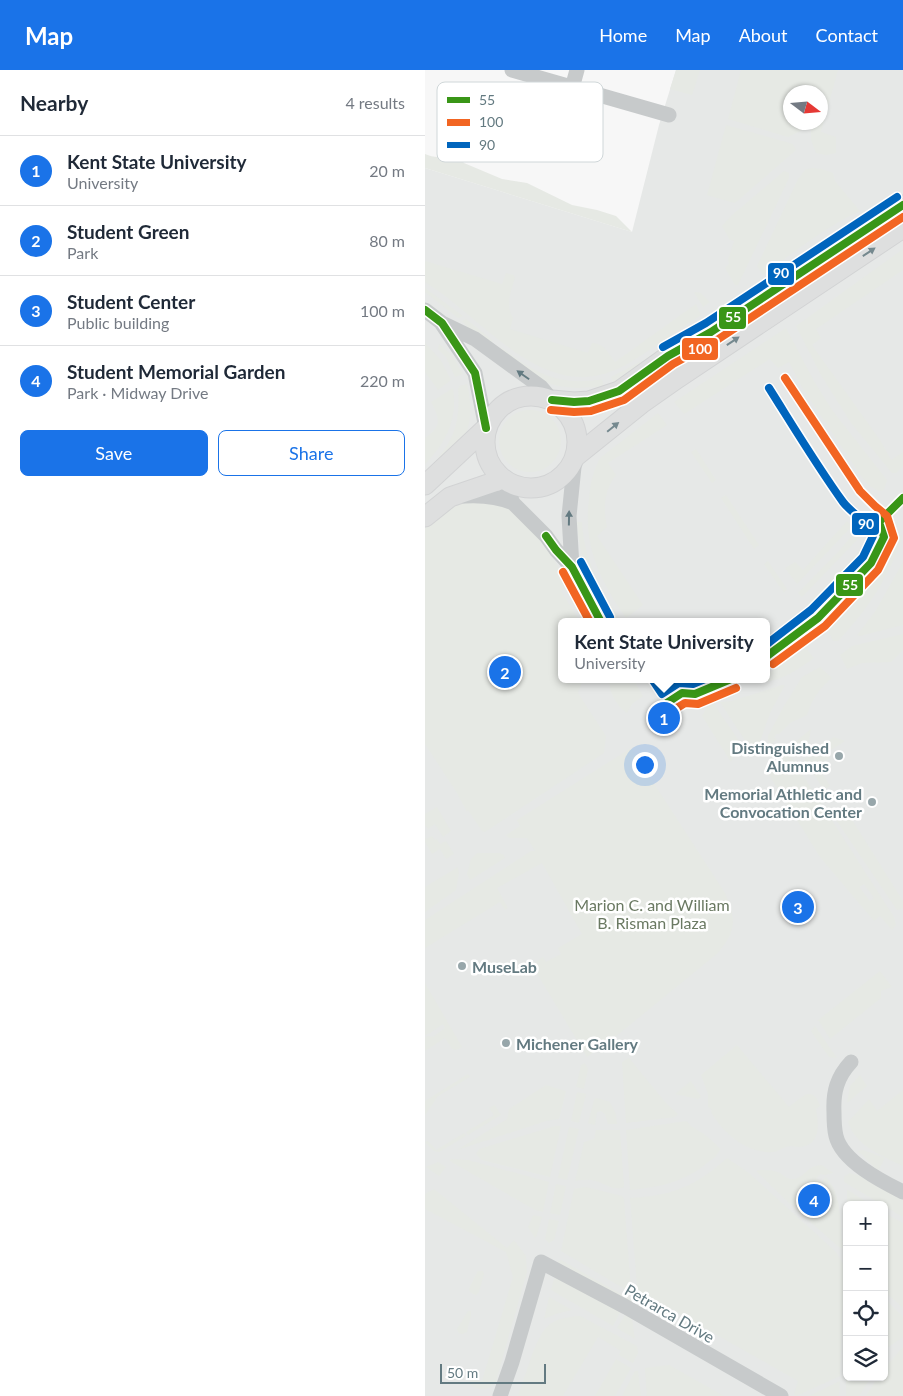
<!DOCTYPE html>
<html lang="en">
<head>
<meta charset="utf-8">
<style>
  body { margin:0; font-family:Lato,sans-serif; background:#f2f2f3; color:#1f2937 }
  .controls { position:absolute; right:15px; bottom:15px; display:grid; overflow:hidden; border-radius:8px; box-shadow:0 1px 4px #0004 }
  .controls button { width:45px; height:45px; display:grid; place-items:center; padding:0; border:0; border-bottom:1px solid #e0e1e3; background:#fff; color:#1f2937; font:25px sans-serif }
  .compass { position:absolute; left:358px; top:15px; width:45px; height:45px; border-radius:50%; background:#fff; box-shadow:0 1px 4px #0004; rotate:106deg }
  .scale { position:absolute; left:15px; bottom:12px; width:106px; box-sizing:border-box; padding-left:5px; border:2px solid #637a81; border-top:0; font-size:14px; line-height:18px; white-space:nowrap; color:#637a81; -webkit-text-stroke:4px #fff; paint-order:stroke }
  .you { position:absolute; left:219px; top:694px; width:18px; height:18px; margin:-12px; border:4px solid #fff; border-radius:50%; background:#1a73e8; box-shadow:0 0 0 8px #1a73e833 }
  .badge { display:grid; place-items:center; width:32px; height:32px; border-radius:50%; background:#1a73e8; color:#fff; font-size:16px; font-weight:700 }
  .pin { position:absolute; translate:-50% -50%; border:2px solid #fff; box-shadow:0 1px 5px #0006 }
  .popup { position:absolute; left:133px; top:548px; width:212px; height:65px; box-sizing:border-box; display:grid; place-content:center; border-radius:8px; background:#fff; filter:drop-shadow(0 1px 4px #0005); font-size:16px; white-space:nowrap; color:#747a83 }
  .popup b { font-size:19px; color:#1f2937 }
  .popup::after { content:''; position:absolute; left:50%; top:100%; margin-left:-10px; border:10px solid transparent; border-top-color:#fff }
  .list { margin:0; padding:0; list-style:none }
  h2 { display:flex; justify-content:space-between; align-items:center; height:65px; margin:0; padding:0 20px; font-size:21px }
  h2 small { font-size:16px; font-weight:400; color:#747a83 }
  .list li { display:grid; grid-template-columns:32px 1fr auto; gap:15px; align-items:center; box-sizing:border-box; height:70px; padding:0 20px; border-top:1px solid #e0e1e3 }
  .list b { display:block; font-size:19px; white-space:nowrap }
  .list p { margin:0; font-size:16px; white-space:nowrap; color:#747a83 }
  .list em { font-size:16px; font-style:normal; color:#747a83 }
  .actions { display:flex; gap:10px; padding:15px 20px }
  .actions a { flex:1; padding:11px 0; border:1px solid #1a73e8; border-radius:8px; text-align:center; font-size:18px; color:#1a73e8 }
  .actions .main { background:#1a73e8; color:#fff }
  .icon { flex:none; width:28px; height:28px; fill:none; stroke:currentColor; stroke-width:2; stroke-linecap:round; stroke-linejoin:round }
  .map { position:relative; flex:none; width:478px; height:1326px; overflow:hidden }
  header { display:flex; align-items:center; gap:30px; box-sizing:border-box; height:70px; padding:0 25px; background:#1a73e8; color:#fff }
  header strong { font-size:24px }
  nav { display:flex; gap:28px; margin-inline-start:auto; font-size:18px }
  main { display:flex }
  aside { flex:1; background:#fff }
  .map>svg:first-child { display:block }
</style>
</head>
<body>
<header>
<strong>Map</strong>
<nav><a>Home</a><a>Map</a><a>About</a><a>Contact</a></nav>
</header>
<main>
<aside>
<h2>Nearby<small>4 results</small></h2>
<ul class="list">
<li><span class="badge">1</span><div><b>Kent State University</b><p>University</p></div><em>20 m</em></li>
<li><span class="badge">2</span><div><b>Student Green</b><p>Park</p></div><em>80 m</em></li>
<li><span class="badge">3</span><div><b>Student Center</b><p>Public building</p></div><em>100 m</em></li>
<li><span class="badge">4</span><div><b>Student Memorial Garden</b><p>Park · Midway Drive</p></div><em>220 m</em></li>
</ul>
<div class="actions"><a class="main">Save</a><a>Share</a></div>
</aside>
<div class="map">
<svg width="478" height="1326" viewBox="0 0 478 1326">
  <rect width="100%" height="100%" fill="#f7f7f7"/>
  <path fill="#e6e8e7" fill-rule="evenodd" d="M251,0H478V1326H0V98L207,162L234,55ZM366,22H396V52H366ZM136,552H342V609H136ZM422,1135H459V1307H422Z"/>
  <path fill="#e6e9e4" fill-rule="evenodd" d="M251,0H275L267,25L245,19Z
    M316,0H413L396,62L411,67V83L401,85L391,83L386,70V53L377,60L363,67L303,49ZM396,22V52H366V22Z
    M301,55L368,74L371,80L310,133L282,125Z
    M30,83L39,93L77,109L102,113L147,135L172,140L191,146L207,162L0,98V84C11,89 19,87 30,83Z
    M387,98L397,99L408,103L410,111L435,141C400,157 369,182 338,205L332,196L373,109L380,100Z
    M359,101L364,103V108L313,215H310L300,198L304,194L303,189L309,171L305,170L297,156L306,146Z
    M478,179V200L391,259L396,268L387,275L455,370L466,390L478,382V396L471,403H467L426,353L396,305L371,256Z
    M0,191L77,214L81,203L89,205L90,208C86,222 80,234 88,248L85,259L163,283L167,273C179,273 183,283 190,292L271,234L276,245C258,257 241,269 223,281C212,288 202,295 190,300C116,332 56,246 0,212Z
    M0,218L38,246L33,248L0,222Z
    M269,222L276,223L285,232L278,237Z
    M341,233L345,239L217,326L214,320L236,303Z
    M292,240V246L289,251L255,268L252,267Z
    M41,249L67,270L64,276L47,262L37,251Z
    M361,258L389,311L407,340L462,410L459,420L454,421L443,415L437,407L377,317L364,292L353,298L345,289L259,344L249,332Z
    M247,270L250,272L201,307L189,313L186,307L217,291Z
    M0,273L15,289L26,310L13,320L0,302Z
    M14,274L27,285L38,304L30,307L21,287L13,279Z
    M77,278C109,303 135,317 177,309L179,316C158,319 132,319 113,309C99,302 86,292 72,283Z
    M42,314C46,330 48,354 38,368C29,380 11,394 0,404V402C27,376 36,356 33,318H35L34,316Z
    M28,318C33,348 21,373 0,394V368C17,357 15,348 6,332Z
    M74 371a31 31 0 1 1 62 0a31 31 0 1 1-62 0Z
    M233,343L242,355L183,393L191,405C179,420 178,438 182,457L172,466L218,535L201,548C175,510 158,477 164,429C165,415 168,401 175,388Z
    M271,379L291,410L287,413L266,382Z
    M301,425L334,475L329,479L296,428Z
    M68,429L95,445L129,489L134,499L140,518L136,521L155,552H136V609H158L153,623L181,666L179,683L60,762L57,761L43,740L42,742L32,723L0,674V458L26,436L36,432Z
    M422,451L427,456L372,514L360,498L370,492L378,500Z
    M152,452H157C159,491 176,520 196,552H189C184,544 178,537 173,529C160,504 154,480 152,452Z
    M437,454V463L435,467L377,527L373,523L414,481Z
    M477,465V469C461,511 444,538 413,571H408L402,558L425,539L452,508L472,467Z
    M446,467L454,472C437,501 413,523 388,545L381,535L416,501Z
    M343,491L362,519L359,523L339,494Z
    M478,492V555L435,566L432,565L450,542Z
    M478,564V580L466,592L437,593L422,599L415,585L427,576Z
    M381,578L389,588C374,599 355,612 336,612V609H342V604Z
    M395,597L407,608C394,619 387,629 382,645L365,653L354,664H351L349,668L352,669L343,676V666L359,636L377,607Z
    M184,609H208L218,626L207,634L202,643C191,636 184,621 184,609Z
    M357,615H360L345,643L334,674L331,677L323,675L295,632L307,631Z
    M285,632L289,634L314,671L306,692L277,646Z
    M386,659L382,680L376,684L369,673Z
    M409,667L420,671L403,682L405,688L392,695L405,716L399,720L379,689Z
    M206,678L300,823C311,851 312,859 293,883L195,963L162,987L107,895L118,887L121,892L136,884L133,878L157,864L117,793L72,818L83,838L80,840L75,832L0,878V850L106,781H110L102,768H84L81,765L95,756L92,750Z
    M363,682L469,847L471,855L467,860L455,846L449,851L395,787L344,705V696ZM439,814L449,828L445,831L434,817Z
    M12,737L26,761L18,767L10,754L3,759L0,755V744Z
    M419,737L478,831V838L472,840L407,744Z
    M7,766L10,770L12,769L15,774L21,771L29,784L21,789L15,779L7,784L0,772V767L1,769Z
    M52,783H74L79,785L80,788L45,810L42,804L46,789Z
    M33,797L34,803L31,820L0,842V817Z
    M455,901L467,917L456,921V928L405,969L394,951H392Z
    M0,913L37,977L31,980L27,979L20,968L0,981V968L2,966L8,967L20,958L18,954L5,963L0,965Z
    M390,956L412,988L404,987L386,961Z
    M312,975L364,1037C377,1028 387,1013 395,1036L391,1039C394,1054 396,1077 373,1077C371,1077 368,1076 366,1076C359,1076 355,1081 348,1082C322,1084 298,1063 286,1042L287,1041L284,1037L283,1038V1024L276,1005Z
    M204,988L241,1033L253,1044L250,1047L201,1053L197,992Z
    M160,993L163,999L159,1019L151,1017L156,995Z
    M43,1004L45,1007L13,1026L0,1045V1031Z
    M435,1005L442,1016L422,1033L425,1016Z
    M266,1011L276,1027L273,1029L250,1024Z
    M121,1015L141,1021L134,1049L121,1051L32,1080L82,1049L84,1039Z
    M478,1020V1096C457,1086 430,1075 423,1052L444,1029L452,1041Z
    M152,1022L161,1024L154,1053L146,1051Z
    M171,1028L185,1032L191,1044L192,1054H183L180,1044L176,1041L172,1042L170,1055L163,1053L169,1030Z
    M70,1035L76,1045L43,1065L41,1062L69,1045L64,1038Z
    M261,1051L265,1054L264,1055C276,1062 285,1067 295,1079C293,1086 288,1089 282,1093C260,1112 234,1117 205,1120L201,1060Z
    M130,1056H136L125,1107L57,1090L51,1084L54,1079Z
    M144,1057L154,1059L142,1110L133,1108Z
    M171,1060H195L199,1117C189,1121 180,1114 171,1111C164,1109 157,1110 150,1111L159,1072L169,1069Z
    M39,1063L41,1066L14,1082L9,1081L0,1072L3,1071L11,1080Z
    M438,1080L460,1088L453,1101L433,1081Z
    M302,1088L324,1103L411,1182L419,1196L415,1306L371,1326L369,1324L373,1311L225,1227L216,1237L213,1229L205,1128C247,1126 271,1116 302,1088Z
    M26,1089L43,1090L124,1112L118,1142L110,1140L25,1091Z
    M13,1092L21,1097L14,1106L1,1097Z
    M397,1095L408,1103L400,1105L395,1104L391,1109L397,1111L401,1107C417,1122 415,1157 418,1178H415L365,1134L331,1101C337,1099 349,1100 355,1103C360,1106 362,1110 369,1109C381,1107 381,1096 397,1095Z
    M424,1103L433,1105L478,1129V1147L419,1112V1107Z
    M131,1114L141,1116L135,1145L125,1143Z
    M161,1117L197,1126L199,1129L206,1219L203,1221L136,1181L149,1119Z
    M9,1119L82,1178L89,1170L101,1186L102,1202L71,1311C64,1321 54,1321 45,1315L44,1312L47,1310L57,1311L88,1207L81,1182L0,1139V1124Z
    M422,1120H423L446,1135H422Z
    M459,1143L478,1153V1238L459,1221Z
    M108,1145L117,1147L112,1165L110,1168L103,1157Z
    M124,1149L134,1151L129,1170L124,1173L120,1169Z
    M136,1190L208,1231L206,1235L132,1192Z
    M53,1201H58L59,1204L54,1222L51,1225L45,1222L44,1219Z
    M134,1208L195,1242L188,1256L126,1220L129,1209Z
    M124,1227L147,1240L131,1244L119,1249Z
    M459,1228L478,1247V1267L459,1280Z
    M43,1241H46V1245L42,1262L37,1264L34,1263L32,1259Z
    M200,1245L207,1249L210,1269L192,1258Z
    M155,1246L212,1276L213,1283L208,1293L194,1285L196,1281L173,1267L138,1326H93C97,1313 102,1301 106,1288C117,1259 121,1248 155,1246Z
    M478,1277V1326H441L453,1307H459V1299Z
    M191,1289L206,1298L190,1326H170Z
    M244,1295L299,1326H222L220,1298Z
    M210,1301H213L216,1326H197Z
    M423,1307H446L434,1326H421V1308Z
    M415,1311L414,1326H384Z"/>
  <g fill="none" stroke-linecap="round" stroke-linejoin="round">
    <g stroke="#d2d3d4" stroke-width="21">
      <path id="major" d="M60 372a46 46 0 1 1 92 0a46 46 0 1 1-92 0Z
        M127,330L149,332L164,331L194,321L243,286L286,262L478,135
        M150,387L216,334L253,308L478,158
        M0,415L61,358
        M0,447L25,427L78,409"/>
    </g>
    <path stroke="#c7cacb" stroke-width="15" d="M87,0L244,45
      M147,18L152,0
      M0,240L17,253L50,269L116,317L127,330
      M17,254L50,303L61,358
      M78,409L88,433L121,466L131,480L147,497
      M39,426C56,425 72,426 88,433
      M147,497L144,446L150,387
      M426,992C412,1007 408,1022 409,1042C409,1050 409,1058 411,1066C417,1091 456,1111 478,1122
      M75,1326L87,1292L116,1192L201,1237L356,1326"/>
    <use href="#major" stroke="#dedfdf" stroke-width="19"/>
    <g stroke="#fff" stroke-width="11">
      <path id="bus-1" d="M0,240L17,253L50,303L61,358
        M127,330L149,332L164,331L194,321L243,286L286,262L478,135
        M121,466L131,480L147,497L176,552
        M342,586L393,548L446,493L459,467L454,452L478,428
        M234,638L257,623L270,624L306,609"/>
    </g>
    <g stroke="#fff" stroke-width="11">
      <path id="bus-2" d="M126,340L149,342L166,341L199,330L248,294L292,270L478,147
        M138,502L165,552
        M348,594L400,556L453,500L469,468L462,446L450,436L435,421L360,308
        M239,646L260,633L273,634L311,618"/>
    </g>
    <g stroke="#fff" stroke-width="11">
      <path id="bus-3" d="M238,277L281,253L472,127
        M156,492L185,547
        M342,574L386,540L438,487L448,466C444,452 427,444 418,432C392,396 368,356 344,318
        M227,609L237,624L254,613L268,614L280,609"/>
    </g>
    <use href="#bus-1" stroke="#399617" stroke-width="8"/>
    <use href="#bus-2" stroke="#f26522" stroke-width="8"/>
    <use href="#bus-3" stroke="#0065bd" stroke-width="8"/>
  </g>
  <defs><path id="oneway-solid" d="M-6-.8H1V-3.2L6.5 0L1 3.2V.8H-6Z" transform="scale(1.25)"/></defs>
  <g fill="#75898f">
    <use href="#oneway-solid" transform="translate(444 182) rotate(-34)"/>
    <use href="#oneway-solid" transform="translate(308 271) rotate(-34)"/>
    <use href="#oneway-solid" transform="translate(188 357) rotate(-39)"/>
  </g>
  <g fill="#637a81">
    <use href="#oneway-solid" transform="translate(98 305) rotate(-145)"/>
    <use href="#oneway-solid" transform="translate(144 448) rotate(-89)"/>
  </g>
  <g fill="#97a6aa" stroke="#fff" stroke-width="2">
    <circle cx="414" cy="686" r="5"/>
    <circle cx="447" cy="732" r="5"/>
    <circle cx="37" cy="896" r="5"/>
    <circle cx="81" cy="973" r="5"/>
  </g>
  <g text-anchor="middle" dominant-baseline="central" stroke-width="5" stroke-linejoin="round" paint-order="stroke">
    <g font-size="16" font-weight="bold" fill="#637a81" stroke="#fff" text-anchor="end">
      <text x="404" y="677">Distinguished<tspan x="404" dy="18">Alumnus</tspan></text>
      <text x="437" y="723">Memorial Athletic and<tspan x="437" dy="18">Convocation Center</tspan></text>
      <text x="47" y="896" text-anchor="start">MuseLab</text>
      <text x="91" y="973" text-anchor="start">Michener Gallery</text>
    </g>
    <g font-size="16" fill="#6a7962" stroke="#fff">
      <text x="227" y="834">Marion C. and William<tspan x="227" dy="18">B. Risman Plaza</tspan></text>
    </g>
    <g font-size="16" fill="#637a81" stroke="#fff">
      <text transform="translate(245 1243) rotate(30)">Petrarca Drive</text>
    </g>
  </g>
  <rect x="12" y="12" width="166" height="80" rx="8" fill="#fff" stroke="#d0d7d9" stroke-width="1"/>
  <rect x="22" y="27" width="23" height="6" fill="#399617"/>
  <rect x="22" y="49" width="23" height="7" fill="#f26522"/>
  <rect x="22" y="72" width="23" height="6" fill="#0065bd"/>
  <g font-size="14" fill="#637a81">
    <text x="54" y="35">55</text>
    <text x="54" y="57">100</text>
    <text x="54" y="80">90</text>
  </g>
  <g stroke="#fff" stroke-width="2">
    <rect x="342" y="192" width="28" height="24" rx="5" fill="#0065bd"/>
    <rect x="293" y="236" width="29" height="24" rx="5" fill="#399617"/>
    <rect x="256" y="267" width="38" height="24" rx="5" fill="#f26522"/>
    <rect x="426" y="442" width="29" height="24" rx="5" fill="#0065bd"/>
    <rect x="410" y="503" width="29" height="24" rx="5" fill="#399617"/>
  </g>
  <g font-size="14" text-anchor="middle" font-weight="bold" fill="#fff">
    <text x="356" y="208">90</text>
    <text x="308" y="252">55</text>
    <text x="275" y="284">100</text>
    <text x="441" y="459">90</text>
    <text x="425" y="520">55</text>
  </g>
</svg>
<div class="controls">
<button>+</button>
<button>−</button>
<button><svg class="icon" aria-label="locate" viewBox="0 0 24 24"><circle cx="12" cy="12" r="6"/><path d="M12 2v4M12 18v4M2 12h4M18 12h4"/></svg></button>
<button><svg class="icon" aria-label="layers" viewBox="0 0 24 24"><path d="M12 4l9 5-9 5-9-5zM3 14l9 5 9-5"/></svg></button>
</div>
<svg class="compass" viewBox="-18 -18 36 36"><path d="M0-13l5 13h-10z" fill="#e53935"/><path d="M0 13l5-13h-10z" fill="#747a83"/></svg>
<div class="scale">50 m</div>
<div class="you"></div>
<div class="pin badge" style="left:239px;top:648px">1</div>
<div class="popup"><b>Kent State University</b>University</div>
<div class="pin badge" style="left:80px;top:602px">2</div>
<div class="pin badge" style="left:373px;top:837px">3</div>
<div class="pin badge" style="left:389px;top:1130px">4</div>
</div>
</main>
</body>
</html>
